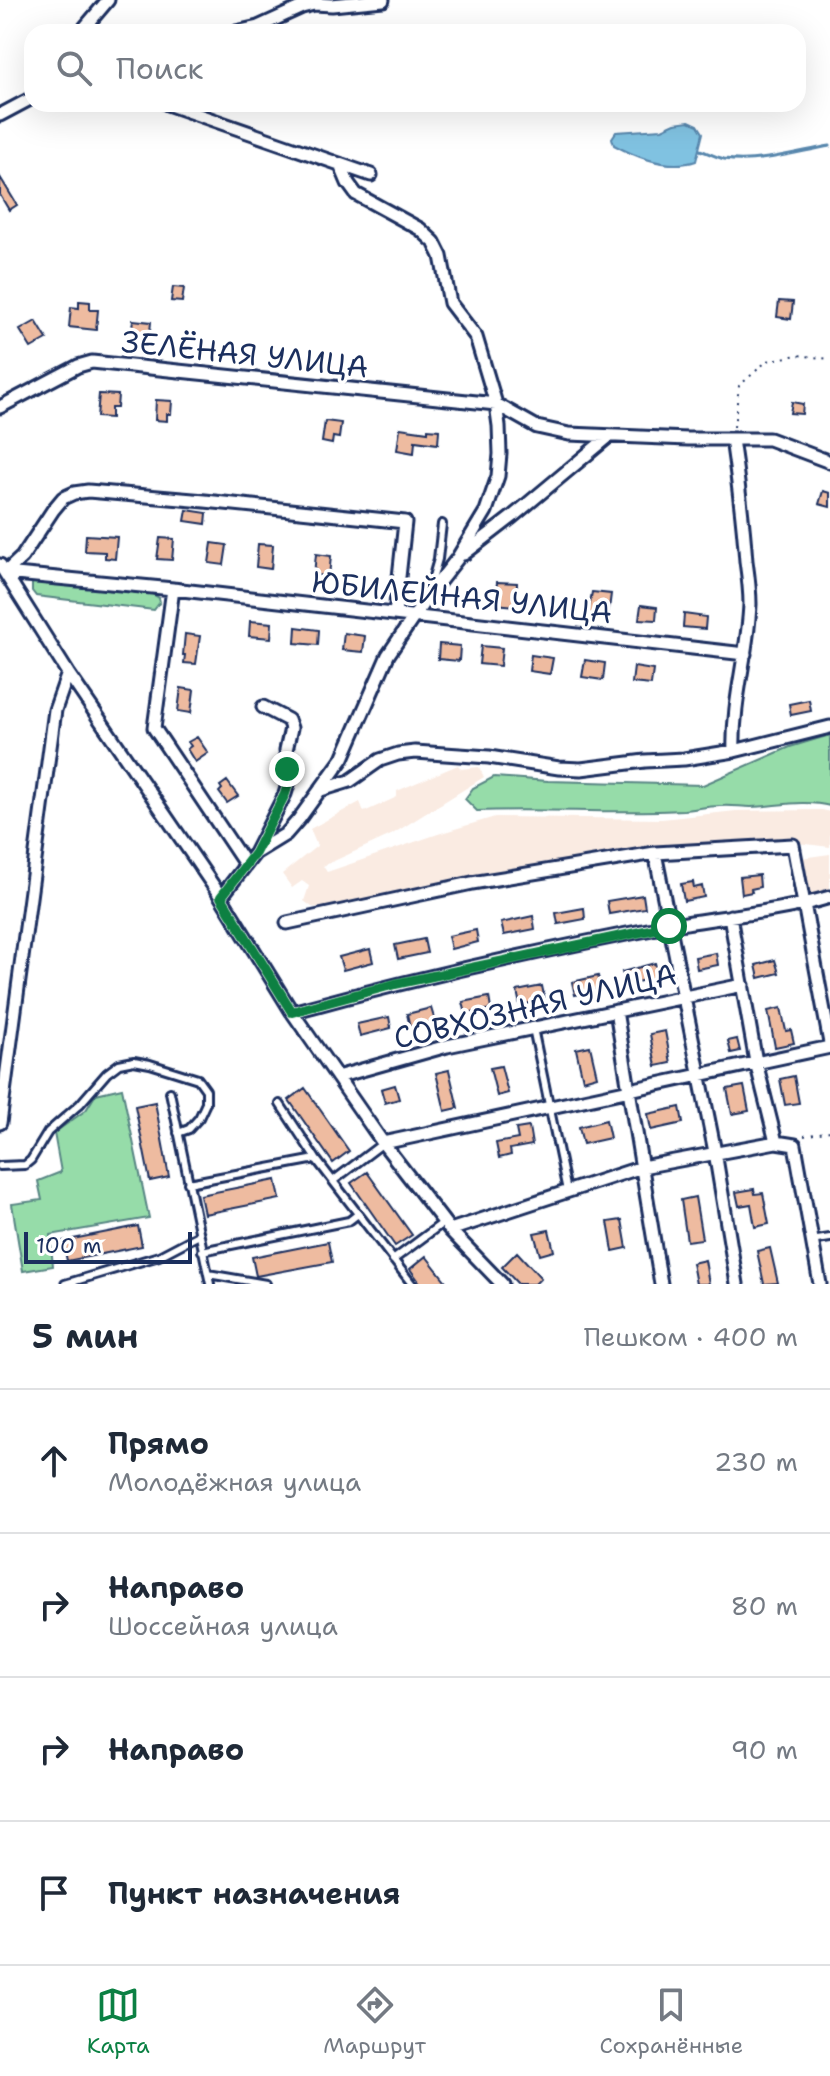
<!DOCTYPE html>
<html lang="ru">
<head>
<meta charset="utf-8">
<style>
  body { margin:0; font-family:"Shantell Sans",sans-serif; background:#f6f6f7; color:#1f2937 }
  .scale { position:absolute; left:24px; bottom:20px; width:168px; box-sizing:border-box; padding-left:8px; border:4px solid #1b2f5e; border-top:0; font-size:22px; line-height:28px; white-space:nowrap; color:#1b2f5e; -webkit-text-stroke:6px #fff; paint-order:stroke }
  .stop { position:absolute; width:24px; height:24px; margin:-18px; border:6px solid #0b8043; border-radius:50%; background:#fff }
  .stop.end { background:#0b8043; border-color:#fff; box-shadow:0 2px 8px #0008 }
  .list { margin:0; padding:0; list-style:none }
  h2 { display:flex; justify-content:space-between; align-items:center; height:104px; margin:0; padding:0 32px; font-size:34px }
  h2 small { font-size:26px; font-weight:400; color:#747a83 }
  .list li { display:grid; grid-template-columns:52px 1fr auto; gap:24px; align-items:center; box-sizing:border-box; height:144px; padding:0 32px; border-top:2px solid #e0e1e3 }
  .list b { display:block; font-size:30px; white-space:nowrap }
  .list p { margin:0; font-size:26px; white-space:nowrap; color:#747a83 }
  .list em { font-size:26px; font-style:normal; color:#747a83 }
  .icon { flex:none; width:44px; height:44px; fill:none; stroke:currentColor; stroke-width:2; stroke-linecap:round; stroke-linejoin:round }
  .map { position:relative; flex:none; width:830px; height:1284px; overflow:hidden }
  .search { position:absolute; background:#fff; box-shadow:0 8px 32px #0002; left:24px; right:24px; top:24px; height:88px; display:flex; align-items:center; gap:20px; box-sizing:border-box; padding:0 28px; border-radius:24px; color:#747a83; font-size:30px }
  .sheet { height:680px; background:#fff }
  nav { display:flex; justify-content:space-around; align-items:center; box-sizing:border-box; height:112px; border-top:2px solid #e0e1e3; background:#fff; font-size:22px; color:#747a83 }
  nav a { display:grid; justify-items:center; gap:4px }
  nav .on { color:#0b8043 }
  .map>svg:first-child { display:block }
</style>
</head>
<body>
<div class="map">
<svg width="830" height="1284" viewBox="0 0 830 1284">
  <rect width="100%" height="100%" fill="#fff"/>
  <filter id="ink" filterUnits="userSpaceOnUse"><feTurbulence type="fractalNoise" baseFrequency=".0125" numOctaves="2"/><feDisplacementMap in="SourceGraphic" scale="16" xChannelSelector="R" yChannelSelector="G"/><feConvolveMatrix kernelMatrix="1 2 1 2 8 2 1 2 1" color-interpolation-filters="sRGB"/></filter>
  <g filter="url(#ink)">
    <path fill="#faebe2" d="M458,765L461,769L479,767L484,777L391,835L323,866L327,872L438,834L495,817L662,819L736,811L822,810L830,812V847L781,841L641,849L606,853L605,857L516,868L450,881L333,908L312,907L304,901L309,886L302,881L292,888L282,874L317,846L310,829L360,802L364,812L397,797V791Z
      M830,854V892L808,897L801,858Z"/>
    <path fill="#96dca9" stroke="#588684" stroke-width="2" d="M32,581L152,594L159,598L160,602L154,610L36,596L32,591Z
      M830,735V806C804,799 777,806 751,807C741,807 731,805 721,806C708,806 696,809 684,810C615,814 546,808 477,811L465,799L473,788L494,777L548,781L703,785L790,747Z
      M122,1088L149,1218L50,1235L53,1266L23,1271L12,1204L42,1200L38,1181L61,1172L54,1133L86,1110L96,1094Z"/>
    <path fill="#80c2e1" stroke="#5887ad" stroke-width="2" d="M689,121L698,125L703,133L696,161C669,170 638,158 614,145L612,138L616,132L662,129L675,123Z"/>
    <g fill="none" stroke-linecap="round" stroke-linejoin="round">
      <path stroke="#5887ad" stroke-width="3" d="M700,150C708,153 716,157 724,159C758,164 796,152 830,146"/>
    </g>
    <path fill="#eebba0" stroke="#1b2f5e" stroke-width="2" d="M0,177L17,205L9,210L0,195Z
      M173,287L184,288L182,302L171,301Z
      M79,301L90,302V310H98L96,330L69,327L71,307L79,308Z
      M779,301L793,302L791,319L777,317Z
      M133,320L151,322L149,342L130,340Z
      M36,321L47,339L31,348L20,330Z
      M99,394L118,395L117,408H111V418L97,417Z
      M156,400L172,401L171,414H167V421L155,420Z
      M792,402L803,404L802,414L790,413Z
      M325,421L341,423L339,438L333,437L332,444L322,442Z
      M400,428L428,432V429L439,430L438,444L415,441L414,453L397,450Z
      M823,491L830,493V507L819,504Z
      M187,510L207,513L206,524L185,521Z
      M86,535L117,537L115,559L105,558V552L85,551Z
      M160,538L174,539L172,560L157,559Z
      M212,543L227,545L224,565L209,563Z
      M258,544L273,545L271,569L256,567Z
      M316,554L331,556L329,576L314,575Z
      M497,582L517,583L516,606L495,604Z
      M592,592L611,594L608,617L588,614Z
      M641,605L657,607L656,620L639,619Z
      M684,614L706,617L705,629L683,627Z
      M250,621L272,623L271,638L249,636Z
      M296,627L319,630L318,645L295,643Z
      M344,633L365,636L363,652L342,650Z
      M185,634L200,636L196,664L184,663L185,655H183Z
      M439,644L460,646L459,661L438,659Z
      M481,646L502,648L500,666L479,664Z
      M531,655L553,658L550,674L529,671Z
      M585,660L605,663L603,680L582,677Z
      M634,667L653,670L651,685L632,683Z
      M181,688L194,690L191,713L178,711Z
      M809,700L811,711L791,715L789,704Z
      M197,737L208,753L195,762L187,749L191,746L188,742Z
      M227,781L238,796L227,803L219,792L222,789L220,786Z
      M759,875L760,887L751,889L752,892L742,894L740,877Z
      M693,882L694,888L702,886L704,897L684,901L681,884Z
      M643,895L645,908L609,914L607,901Z
      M584,908L585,919L558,924L556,913Z
      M533,916L535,929L504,935L501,923Z
      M476,930L478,942L451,949L448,936Z
      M424,939L427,953L398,959L395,945Z
      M370,949L373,962L343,970L339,957Z
      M716,953L718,965L697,969L695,957Z
      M775,960L779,973L759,978L756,965Z
      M655,963L659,979L649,982L648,979L626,985L622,972Z
      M598,976L601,989L575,995L572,982Z
      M542,986L545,1000L520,1005L517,991Z
      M489,997L491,1009L466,1014L463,1002Z
      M431,1008L435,1021L410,1027L407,1014Z
      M781,1008L786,1031L791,1030L794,1043L775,1047L768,1011Z
      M389,1017L391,1028L360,1036L357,1024Z
      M665,1031L671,1063L656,1066L650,1034Z
      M737,1039L740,1051L731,1053L728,1041Z
      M590,1046L597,1076L583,1080L576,1049Z
      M501,1066L508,1093L497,1096L490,1068Z
      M449,1070L458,1108L445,1111L436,1073Z
      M794,1076L799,1103L785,1105L780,1079Z
      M395,1085L399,1099L385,1103L381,1089Z
      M744,1086L749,1111L732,1114L727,1089Z
      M305,1088L349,1151L333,1163L289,1100Z
      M155,1102L169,1177L150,1181L135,1106Z
      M680,1107L683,1123L651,1130L648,1114Z
      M606,1120L610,1138L583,1144L579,1127Z
      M529,1127L532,1145L510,1149L511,1155L499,1158L496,1143L518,1139L516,1129Z
      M367,1172L412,1235L395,1246L351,1183Z
      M276,1180L280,1199L204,1214L200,1195Z
      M754,1189L755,1194L763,1193L769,1224L755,1227L751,1204L739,1206L736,1192Z
      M695,1197L702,1239L687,1241L681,1200Z
      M622,1220L627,1248L613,1251L608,1222Z
      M138,1226L142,1246L67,1261L63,1241Z
      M549,1230L554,1251L540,1255L534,1233Z
      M328,1242L332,1262L256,1276L252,1257Z
      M770,1248L778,1283L764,1284L757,1251Z
      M517,1252L541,1278L535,1284H518L502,1267Z
      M426,1256L448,1284H421L410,1269Z
      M705,1260L709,1284H696L692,1263Z"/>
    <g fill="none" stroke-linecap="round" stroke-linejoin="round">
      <g stroke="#1b2f5e" stroke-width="12">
        <path id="lane" d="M430,587L438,559L442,524
          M533,1028L567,1191
          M170,1092L210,1284
          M280,1104L316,1159L412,1284
          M0,1166L25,1165L31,1160L48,1132L80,1104L107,1073L119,1064L134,1061L150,1064L198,1079L206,1090V1103L199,1118L189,1129L178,1133
          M333,1181L383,1143
          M188,1183L316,1159
          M811,1241L830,1238
          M202,1251L349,1221L358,1214
          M393,1260L444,1222
          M208,1274L266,1284
          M65,1284L159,1256L199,1235"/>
      </g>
      <g stroke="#1b2f5e" stroke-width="17">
        <path id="street" d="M81,32L108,0
          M236,32L258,27L302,7L314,4L332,5L383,0
          M167,104L371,175
          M0,115L32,98
          M0,407L78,366L92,362L496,404L537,427L569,434L688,439H769L830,462
          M732,439C738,480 743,520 746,561C748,575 750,590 750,604C748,654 732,701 734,751
          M464,554L512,517L608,437
          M0,565L68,673L221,897L292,1012L383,1143L450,1230L502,1284
          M5,573L173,589L745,654
          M5,573L22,557L53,510L63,498L74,493L88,491L205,501L405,522L395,614
          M173,589L154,728L245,864
          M321,790L350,781L380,760L398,754L415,752L489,757L559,768L581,769L645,761L684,759L734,751L830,727
          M255,853L286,834L299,819L343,758L388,655L428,596L457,559L486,511L498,476L500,454L499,426L496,404L476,337L450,303L441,256L434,242L420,229L356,194L348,183L340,164
          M655,853L715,1152L737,1284
          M221,897L255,853L285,794L289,781L286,750L291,728L288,720L263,707
          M287,923L472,883L655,853L793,845L830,1043
          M616,1011L661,1284
          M292,1012C416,978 542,950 668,926C722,916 777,913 830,897
          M337,1077L447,1046L743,985
          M0,1123L55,710L68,673
          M776,1142L795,1145L820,1284
          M383,1143L830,1047
          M450,1230L642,1167L776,1142L756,1062L730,916"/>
      </g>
      <path stroke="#1b2f5e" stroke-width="2" stroke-dasharray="2 6" stroke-linecap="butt" d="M734,427L739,386L767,361L797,355L830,359
        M804,1136L830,1131"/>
      <use href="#lane" stroke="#fff" stroke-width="6"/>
      <use href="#street" stroke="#fff" stroke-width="11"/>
    </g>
  </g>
  <g fill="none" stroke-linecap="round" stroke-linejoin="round" filter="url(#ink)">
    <path stroke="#0b8043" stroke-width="10" d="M287,769L289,781L285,794L255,853L221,897L292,1012L395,984L669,926"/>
  </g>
  <g text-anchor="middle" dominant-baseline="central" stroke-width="7" stroke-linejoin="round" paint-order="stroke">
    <g font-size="30" fill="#1b2f5e" stroke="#fff">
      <text transform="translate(245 354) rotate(6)">ЗЕЛЁНАЯ УЛИЦА</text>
      <text transform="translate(462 597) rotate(6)">ЮБИЛЕЙНАЯ УЛИЦА</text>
      <text transform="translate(535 1006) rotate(-13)">СОВХОЗНАЯ УЛИЦА</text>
    </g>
  </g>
</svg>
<div class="scale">100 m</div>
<div class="stop" style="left:669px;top:926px"></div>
<div class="stop end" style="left:287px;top:769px"></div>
<div class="search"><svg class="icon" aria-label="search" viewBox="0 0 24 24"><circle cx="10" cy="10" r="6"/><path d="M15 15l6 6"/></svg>Поиск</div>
</div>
<section class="sheet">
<h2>5 мин<small>Пешком · 400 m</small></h2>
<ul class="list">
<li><svg class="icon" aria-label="ahead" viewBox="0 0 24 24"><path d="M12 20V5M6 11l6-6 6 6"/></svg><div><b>Прямо</b><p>Молодёжная улица</p></div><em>230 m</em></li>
<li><svg class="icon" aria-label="right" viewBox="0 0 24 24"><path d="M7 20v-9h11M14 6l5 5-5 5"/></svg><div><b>Направо</b><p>Шоссейная улица</p></div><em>80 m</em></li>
<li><svg class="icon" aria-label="right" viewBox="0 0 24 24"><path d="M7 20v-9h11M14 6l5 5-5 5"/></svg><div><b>Направо</b></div><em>90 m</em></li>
<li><svg class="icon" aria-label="arrive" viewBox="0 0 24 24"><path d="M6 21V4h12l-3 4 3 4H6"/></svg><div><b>Пункт назначения</b></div></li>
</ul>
</section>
<nav>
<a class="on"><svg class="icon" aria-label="map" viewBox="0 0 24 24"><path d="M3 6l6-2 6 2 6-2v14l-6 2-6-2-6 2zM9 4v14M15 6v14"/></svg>Карта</a>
<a><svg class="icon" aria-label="directions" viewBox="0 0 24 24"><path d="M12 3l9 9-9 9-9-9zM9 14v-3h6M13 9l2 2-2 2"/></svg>Маршрут</a>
<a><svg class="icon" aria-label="saved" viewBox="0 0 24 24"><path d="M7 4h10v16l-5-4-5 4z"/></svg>Сохранённые</a>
</nav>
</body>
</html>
